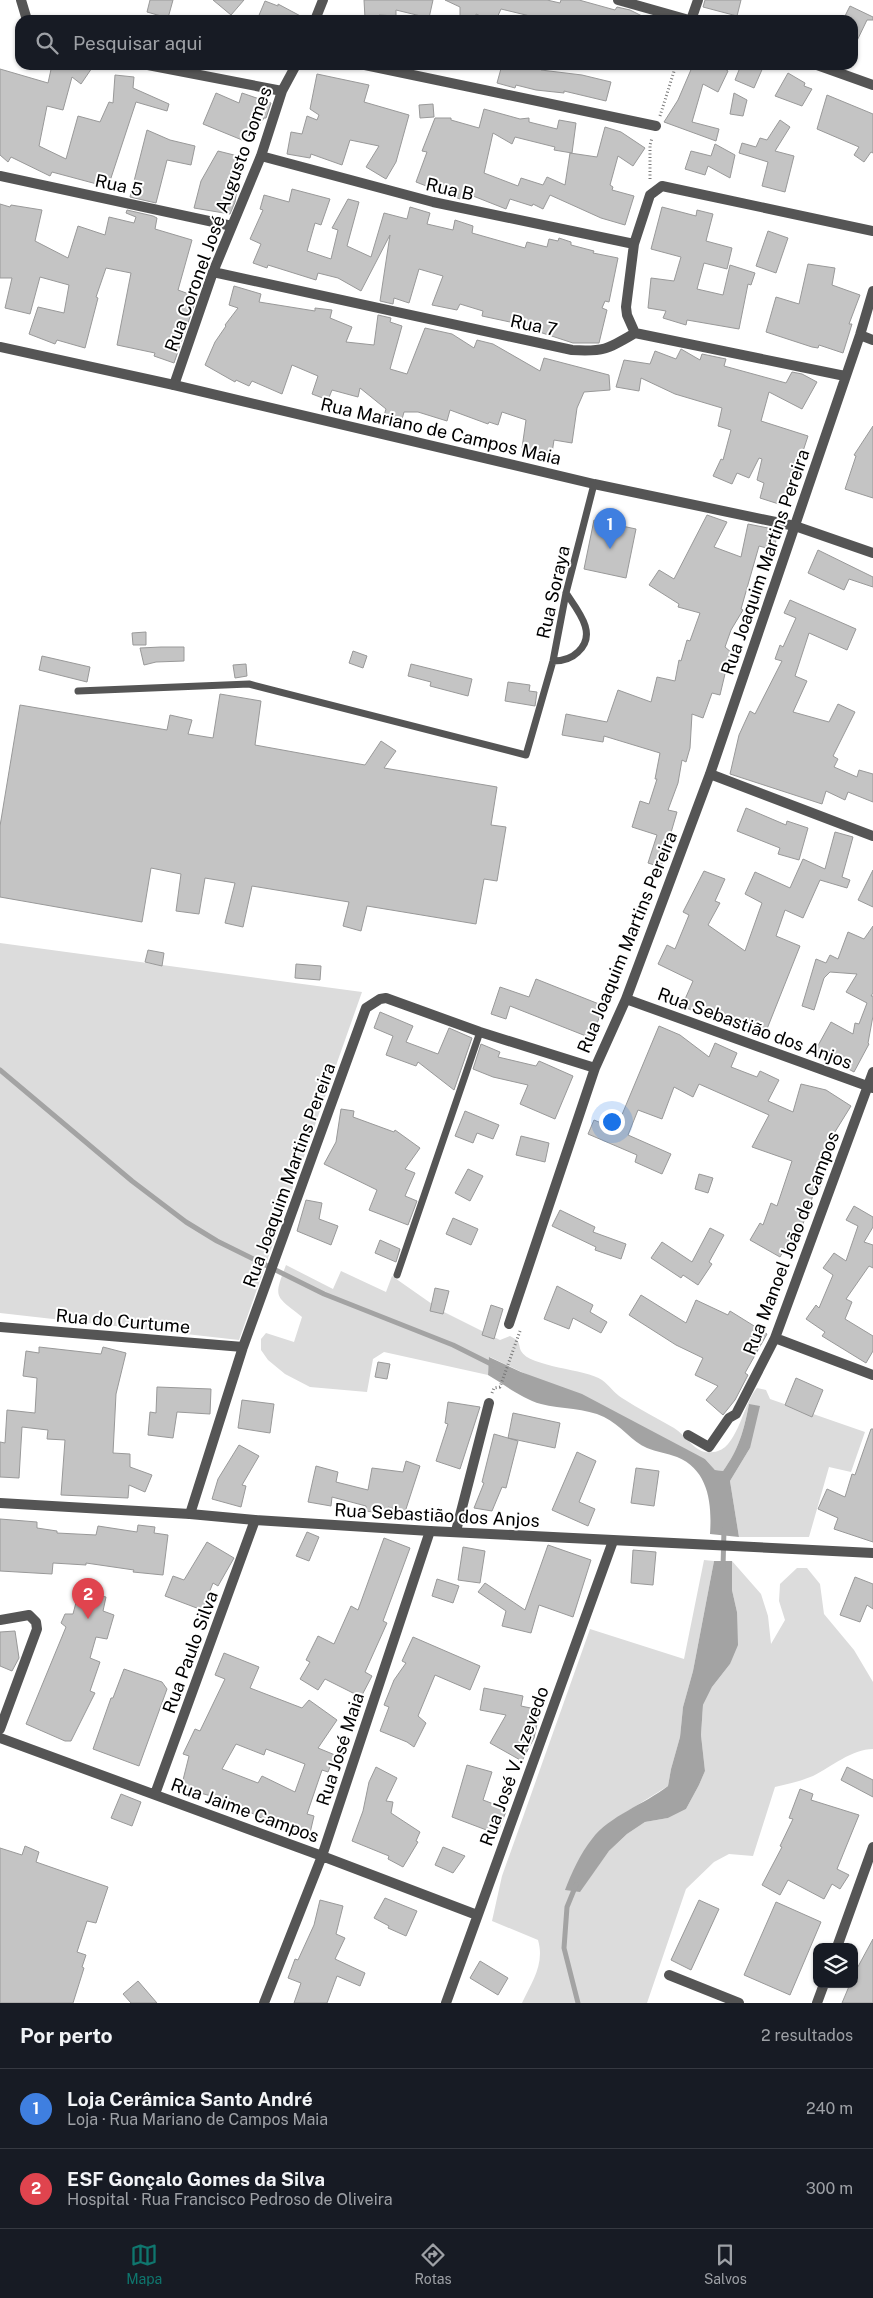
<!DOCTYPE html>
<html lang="pt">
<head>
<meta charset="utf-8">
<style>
  body { margin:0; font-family:"Public Sans",sans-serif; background:#242831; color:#f1f3f6 }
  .controls { position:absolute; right:15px; bottom:15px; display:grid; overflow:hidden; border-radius:10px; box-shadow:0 1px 4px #0004 }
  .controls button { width:45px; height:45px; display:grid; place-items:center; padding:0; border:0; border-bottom:1px solid #363941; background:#171b24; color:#f1f3f6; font:25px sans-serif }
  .you { position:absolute; left:611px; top:1121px; width:18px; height:18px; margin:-12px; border:4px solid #fff; border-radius:50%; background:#1a73e8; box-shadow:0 0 0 8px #1a73e833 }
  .badge { display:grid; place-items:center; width:32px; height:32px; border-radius:50%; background:#0f766e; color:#fff; font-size:16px; font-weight:700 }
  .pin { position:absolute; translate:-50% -41px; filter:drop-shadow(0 1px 2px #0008) }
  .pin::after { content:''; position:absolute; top:26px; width:18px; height:15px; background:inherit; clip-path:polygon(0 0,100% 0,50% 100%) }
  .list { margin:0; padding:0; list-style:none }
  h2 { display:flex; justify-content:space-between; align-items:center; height:65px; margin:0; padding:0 20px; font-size:21px }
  h2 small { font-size:16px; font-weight:400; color:#9ea1a6 }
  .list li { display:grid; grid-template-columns:32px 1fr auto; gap:15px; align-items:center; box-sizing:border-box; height:80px; padding:0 20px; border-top:1px solid #363941 }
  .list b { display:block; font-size:19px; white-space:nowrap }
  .list p { margin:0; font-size:16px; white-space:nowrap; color:#9ea1a6 }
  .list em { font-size:16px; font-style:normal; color:#9ea1a6 }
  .icon { flex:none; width:28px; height:28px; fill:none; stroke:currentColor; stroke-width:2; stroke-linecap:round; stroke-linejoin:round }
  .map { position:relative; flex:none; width:873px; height:2003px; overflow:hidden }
  .search { position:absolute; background:#171b24; box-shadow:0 1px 4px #0004; left:15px; right:15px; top:15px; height:55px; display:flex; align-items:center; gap:12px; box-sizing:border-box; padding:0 18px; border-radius:15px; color:#9ea1a6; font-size:19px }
  .sheet { height:225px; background:#171b24 }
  nav { display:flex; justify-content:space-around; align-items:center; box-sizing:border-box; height:70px; border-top:1px solid #363941; background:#171b24; font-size:14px; color:#9ea1a6 }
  nav a { display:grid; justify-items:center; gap:2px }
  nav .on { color:#0f766e }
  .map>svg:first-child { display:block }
</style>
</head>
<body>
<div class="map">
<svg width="873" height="2003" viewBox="0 0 873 2003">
  <rect width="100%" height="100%" fill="#fff"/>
  <path fill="#dcdcdc" d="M0,943L362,992L239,1340L0,1313Z
    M286,1265L333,1289L341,1271L386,1292L392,1276L442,1311L500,1340L510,1336L517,1340C520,1344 519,1347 521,1351C529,1367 586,1369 602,1380C609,1385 614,1393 622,1398C639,1409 657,1418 674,1428C690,1438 696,1458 718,1451C738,1445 744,1402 757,1388L766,1390L770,1399L865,1432L851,1472L829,1467L809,1537H739L730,1481L750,1448L749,1404C744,1430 739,1449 723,1471L715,1470L705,1459L490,1357L488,1375L384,1352L373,1359L367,1392L310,1387L285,1374L268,1360L261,1350V1339L266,1333L294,1342L302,1317C275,1295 273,1299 286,1265Z
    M704,1560L714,1561L693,1671L683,1707L680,1737L671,1769L668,1786L618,1817L579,1892L609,1851L627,1834L645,1822L668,1818L686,1809L699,1785L705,1771L701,1735L703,1705L712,1687L730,1664L737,1612L732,1590V1561L761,1594L768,1616L771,1644L785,1620L779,1601L780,1584L797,1568H807L820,1584L824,1614L854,1650L873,1682V1749C852,1749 831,1767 813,1776C801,1781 788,1784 775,1787L753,1856L729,1854L714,1862L686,1889L647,2003H522C532,1982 545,1964 538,1940L492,1921L502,1876L590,1629L684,1659Z"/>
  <path fill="#a3a3a3" d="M489,1357L521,1372L582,1394L705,1459L715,1470L723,1471C739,1449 744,1430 749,1404L760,1406L750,1448L730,1481L739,1537L710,1534C712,1504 709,1470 677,1457C667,1453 656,1452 647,1448C632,1442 621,1425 604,1417C586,1408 561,1409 541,1404C521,1398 505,1385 488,1375Z
    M714,1561H732V1590L737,1612L738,1645L730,1664L712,1687L703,1705L701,1735L705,1771L699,1785L686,1809L668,1818L645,1822L627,1834L609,1851L580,1892L565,1890C572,1872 580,1854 592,1839C609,1816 645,1804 668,1786L671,1769L680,1737L683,1707L693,1671Z"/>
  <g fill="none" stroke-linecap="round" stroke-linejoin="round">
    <path stroke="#a3a3a3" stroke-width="5" d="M0,1070L132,1181L186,1222L217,1241L324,1294L453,1345L493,1365
      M723,1567L724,1530
      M576,1885L567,1907L564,1948L578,2003"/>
  </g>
  <path fill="#c4c4c4" stroke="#999" fill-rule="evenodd" d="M150,0H173L168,18L147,12Z
    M213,0H244L231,15Z
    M364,0H433L429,18L396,10V16L379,15L380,18H365Z
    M445,0H547L560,3L561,0H579L615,10L617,7L630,10L650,20H529L530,16L501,9L496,20H490L476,14V20H460V7Z
    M705,0H741L737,16L703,7Z
    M265,1L278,6V4L308,20H257Z
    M850,6L873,17V20H867L853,49V20H843Z
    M52,65H94L81,84L72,77L63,110L47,106L39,146L66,159L78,116L100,122L109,102L113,103L115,75L134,77L133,88L169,104L167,111L136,102L108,187L52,172L50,176L11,157L8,162L0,155V69L48,83Z
    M502,65H540L541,70L582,75L611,82L606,101L564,91V93L536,90L516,85L515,88L497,83Z
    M693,65H719L728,71L718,92L703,84L692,122L719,129L716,141L664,122L678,100Z
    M741,65H764L754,88L735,80Z
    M788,73L805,83L804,86L812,89L802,106L775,96Z
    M317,74L369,85L364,102L409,115L396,162L386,179L366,167L379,146L350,140L342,165L311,154L310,158L287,154L291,132L302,134L307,116L317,120L319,115L310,109Z
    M216,93L239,103L242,93L271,103L266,118H264L247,142L203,124Z
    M734,93L747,100L743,116L730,114Z
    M827,95L873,114V153L871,152L864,162L854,155L859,147L817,129Z
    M433,104L434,117L420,118L419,105Z
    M484,109L520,119L529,118V122L557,129L559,120L576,123L572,153L554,150L555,147L515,137L512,144L493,133L484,173L518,186L521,178L543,185L547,177L565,185L570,153L597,157L605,127L621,132L645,148L633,166L618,156L610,185L613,187L612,190L634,196L625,225L601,218L550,195L543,209L533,204L532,206L510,199L506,209L463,192L460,199L416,182L427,152L422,151L435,118H451V120L479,128Z
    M780,120L790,127L775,151L794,156L785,192L762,186L768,162L739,153L742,143L756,147L760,138L767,140Z
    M147,130L170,140L195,146L191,165L167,160L156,203L130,197Z
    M715,144L735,155L730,178L708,166L705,175L685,169L691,151L711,156Z
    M218,151L242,157L235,202L230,214L194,208L201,181Z
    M292,189L330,199L321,225L315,223L307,251L331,259L338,230L332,228L348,199L359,202L347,246L371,257L384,213L407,219L410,207L430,213L427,224L453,230L455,220L473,226L472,233L525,248L527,242L547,247L549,239L558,241L559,238L571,242V245L594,251L593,253L618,258L609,302L605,301L602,308L607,310L599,343H573L521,326L519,328L510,322L482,316L483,311L460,304L457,310L432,305L443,276L419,269L409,303L394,298L393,304L380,301L390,235L361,291L338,278L318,273L316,280L268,265L267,268L253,263L261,244L250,239L263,210L260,209L264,195L289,202Z
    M0,204L10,207L11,205L42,210L35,241L68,258L78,226L105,235L109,217L134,223L136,217L126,213L127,210L153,216L157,218L155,229L192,240L178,290L197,297L174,363L154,356L155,353L117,345L131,273L106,268L96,297L98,298L85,348L57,340L55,344L29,334L38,307L64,313L69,285L40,277L30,314L5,308L12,278H0Z
    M662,207L696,216L697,210L713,214L706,241L732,248L727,269L704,263L697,289L723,295L730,265L755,273L751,285L748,284L739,329L687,320L686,325L663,318L666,311L648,308L651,278L674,281L681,257L651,249Z
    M768,231L788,238L776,273L756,266Z
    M808,264L835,268L832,285L860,295L849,324H852L843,353L819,345L818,348L812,347L766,332L776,297L799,304Z
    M234,286L261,294L259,302L315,311V308L332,310L330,318L352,327L346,342L374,345L378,315L391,318L390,322L402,326L390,369L407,374L425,328L452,334L474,348L477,340L493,344L540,371L544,358L609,375L610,390L584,392L577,408L572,443L554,440L552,453L522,448L526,420L502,412L498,425L489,422L488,424L450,410L447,421L418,412H404L401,423L383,419L386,409L360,388L358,397L332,390L328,400L312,394L318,376L292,365L282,394L252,381L249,386L236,380L235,382L205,365L215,342L226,326L225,325L238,308L229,305Z
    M681,349L700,360L702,354L726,359L724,366L786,383L792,372L802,374L817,382L802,409L769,392L761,421L808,436L785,506L760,498L764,483L757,480L762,459L759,458L749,478L737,473L732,484L713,476L721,459L723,460L731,430L718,426L722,408L675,394L641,378L639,391L616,387L624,360L650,364L655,351L676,359Z
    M873,426V498L845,489L856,456L854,455Z
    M707,515L727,522L714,547L741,557L748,524L778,530L774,550L759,546L741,609L743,610L731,630L725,647L732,653L729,657L720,695L712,693L703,718L692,714L690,748L686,762L682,760L678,783L668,810L677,812L661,867L648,863L657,835L632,827L640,801L649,804L657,779H655L660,753L604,736L603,742L562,735L566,714L607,722L618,690L651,702L657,677L675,681L679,660L681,661L687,640L690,641L700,613L678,607L679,604L649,585L659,570L674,579Z
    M594,520L636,529L626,578L584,569Z
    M818,550L873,577V587L849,579L844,590L808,573Z
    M790,600L856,629L847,650L809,633L795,676L807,681L793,712L829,722L838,704L855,712L833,756L838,759L834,767L857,777L859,770L873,774V802L848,792L845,800L826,791L822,804L730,774L739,735L750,711L755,714L782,661L775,659L780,645L783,647L796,618L784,613Z
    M146,632V645H133L132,633Z
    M161,647H184V661L156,662L144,665L140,648Z
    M353,651L367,656L363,668L349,663Z
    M42,656L90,667L87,682L39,670Z
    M246,664L247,676L235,678L233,665Z
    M411,664L472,679L468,696L430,686L431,682L408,676Z
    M508,682L530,685L529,691L537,692L535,706L505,701Z
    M220,694L261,701L255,745L365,765L381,741L396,751L384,768L497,787L491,825L506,827L497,881L484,879L476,924L367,906L361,931L343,926L349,902L252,886L243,927L225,923L235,883L205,878L199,914L176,911L181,874L151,868L142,922L0,897V826L20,705L167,730L170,715L192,720L188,734L213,738Z
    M746,808L786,825L787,821L808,828L799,860L778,854L780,848L737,831Z
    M835,832L853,837L842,877L850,880L847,888L820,880L803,918L785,910L776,936L800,946L765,1034L721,1016L719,1022L682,1006L693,981L658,964L667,945L675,949L689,915L683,912L704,871L725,879L715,901L720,903L708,925L745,951L762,903L745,894L755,872L790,888L803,859L825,869Z
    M873,870V907L858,900Z
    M873,926V993L871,996H873V1016L868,1043L869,1044L854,1072L815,1051L831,1022L853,1034L855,1023L859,1024L867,1003L846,992L857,974L830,972L824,978L814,1010L802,1006L816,959L826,963L830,955L838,959L848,932L864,939Z
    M148,950L164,953L162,966L145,962Z
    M296,964L321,966L320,980L295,978Z
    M536,979L604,1006L591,1038L510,1006L506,1019L491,1014L500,987L529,997Z
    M380,1012L413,1026L406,1042L438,1054L449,1028L472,1038L454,1090L418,1062L416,1066L386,1055L393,1036L374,1028Z
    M659,1026L680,1035L709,1057L715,1043L737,1053L731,1067L757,1077L760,1071L779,1080L768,1101L793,1112L801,1084L826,1090L851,1106L833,1135L838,1137L828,1159L821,1179L823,1180L818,1191L815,1190L799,1235L793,1233L780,1257L750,1240L760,1223L763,1225L771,1203L777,1206L792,1161L752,1147L769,1115L699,1084L693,1097L674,1087L662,1119L638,1110L628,1135L671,1154L662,1174L635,1162L637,1155L588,1134L594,1120L616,1129Z
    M481,1044L500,1052L498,1057L536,1066L539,1061L573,1076L555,1119L520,1104L528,1085L493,1077L473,1069Z
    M341,1109L354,1111L353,1117L394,1132L395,1130L420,1148L405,1169L415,1173L405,1196L417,1201L408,1225L369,1210L377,1190L324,1164L336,1142Z
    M465,1111L499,1125L493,1139L477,1133L473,1143L455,1136Z
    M521,1136L549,1143L545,1162L516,1155Z
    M468,1169L483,1176L470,1201L455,1193Z
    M699,1174L713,1178L708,1193L695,1189Z
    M306,1200L322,1203L319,1219L338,1226L331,1245L297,1231Z
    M854,1206L873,1217V1227L864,1242L873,1245V1268L869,1266L846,1299L852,1302L845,1319L873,1336V1351L866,1363L822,1336L825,1332L806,1319L816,1305L819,1308L833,1275L823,1268L834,1253L846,1261L858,1226L846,1220Z
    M560,1210L595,1227L593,1232L626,1244L621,1259L595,1250L596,1247L552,1226Z
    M453,1218L478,1229L471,1245L446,1234Z
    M710,1228L724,1235L709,1262L712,1264L698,1285L683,1275L681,1278L651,1258L662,1242L692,1262Z
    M380,1240L400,1249L396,1262L375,1253Z
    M557,1286L593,1305L590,1312L607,1322L601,1333L573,1318L569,1329L544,1319Z
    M435,1288L449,1291L443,1314L430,1311Z
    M641,1295L686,1323L696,1300L728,1315L730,1311L767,1334L745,1373L748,1375L735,1400L723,1415L706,1400L718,1386L695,1375L703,1358L676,1345L629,1315Z
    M491,1305L503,1309L494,1339L482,1335Z
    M39,1347L101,1354L103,1347L126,1353L116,1394L113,1453L130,1454V1467L152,1475L145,1492L129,1485L128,1498L61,1495L65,1440L47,1439L48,1430L22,1427L19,1478L0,1477V1442L5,1443L7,1410L35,1413L37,1378L23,1376L26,1351L39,1353Z
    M378,1362L390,1364L387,1379L375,1377Z
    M796,1378L823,1390L812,1417L785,1405Z
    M157,1387L211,1389L210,1414L177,1412L173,1438L148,1435L150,1412L156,1413Z
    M242,1400L274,1404L270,1433L238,1428Z
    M448,1402L480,1407L460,1469L436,1461L448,1424L445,1423Z
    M513,1413L560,1423L555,1448L508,1438Z
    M871,1429H873V1542L834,1529L838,1518L818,1509L827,1489L845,1497L852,1474L855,1475Z
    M494,1434L518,1441L506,1488L502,1487L492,1511L474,1508L484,1483L482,1482Z
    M239,1445L259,1456L242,1485L246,1486L241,1507L212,1499L218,1479Z
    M577,1452L596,1461L579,1502L595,1509L588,1526L552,1510Z
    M406,1461L420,1466L405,1512L388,1507L387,1514L366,1511V1506L332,1497L331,1506L308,1502L316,1466L338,1472L336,1482L368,1490L372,1468L403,1472Z
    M636,1468L659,1471L654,1506L631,1503Z
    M0,1519L37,1522V1528L57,1531V1533L96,1535L98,1526L137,1532L138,1525L155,1527L154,1533L168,1535L163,1575L133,1572L134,1570L86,1563V1565L53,1563L52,1574L0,1571Z
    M307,1532L319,1537L309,1561L296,1556Z
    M384,1538L410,1548L383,1621L387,1623L365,1672L372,1676L361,1697L325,1679L318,1690L300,1679L310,1662L306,1660L318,1636L334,1644L351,1606L358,1610Z
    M207,1542L234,1558L218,1586L213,1583L202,1610L165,1596L173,1576L184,1580Z
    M548,1545L591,1560L573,1617L539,1605L531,1633L502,1626L506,1611L478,1592L485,1583L525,1610Z
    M463,1547L485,1551L480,1583L458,1580Z
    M633,1550L656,1552L653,1585L631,1583Z
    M855,1577L873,1584V1609L867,1605L860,1622L840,1615Z
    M437,1579L459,1586L453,1603L432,1596Z
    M79,1591L106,1597L103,1611L114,1615L107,1639L96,1637L90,1658L100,1662L90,1691L95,1693L71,1741H65L26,1724L66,1627L61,1623L65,1614H73Z
    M15,1631L19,1658L12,1671L0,1666V1632Z
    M413,1637L480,1666L470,1690L435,1675L418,1716L426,1723L414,1747L407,1742L380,1731L389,1707L384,1705L394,1680L406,1663L402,1661Z
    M224,1653L259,1667L250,1688L302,1708L309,1700L337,1720L318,1748L335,1755L328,1772L322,1770L307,1814L314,1816L310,1833L273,1824L244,1809L243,1811L218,1801L219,1798L181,1788L189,1756L183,1754L195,1729L200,1731L225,1679L215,1675ZM236,1744L264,1755L266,1749L305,1764L295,1792L262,1776L258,1783L222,1769Z
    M124,1669L162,1682L167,1689L139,1766L93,1749L111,1698H113Z
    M484,1688L523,1696L521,1706L540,1710L534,1738L522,1761L490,1743L506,1715L480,1710Z
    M467,1765L492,1772L483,1800L507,1809L497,1834L452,1817Z
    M376,1767L397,1778L386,1801L393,1802L391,1813L420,1832L416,1841L418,1842L403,1867L388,1859L389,1856L352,1841L363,1811L369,1782Z
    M847,1767L873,1780V1797L841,1780Z
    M800,1789L813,1794L811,1800L859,1815L837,1869L849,1875L840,1889L832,1884L824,1899L788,1880L780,1895L762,1885L782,1847L780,1846L793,1819L789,1818Z
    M121,1794L141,1802L132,1826L111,1818Z
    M25,1846L39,1852L36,1862L108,1887L96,1923L87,1921L77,1952L86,1955L82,1967L84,1968L73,2003H0V1848L22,1855Z
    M443,1847L465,1856L453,1873L435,1865Z
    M385,1898L417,1911L406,1936L388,1928L389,1926L374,1918Z
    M320,1900L343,1906L336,1934L345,1938L335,1959L365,1973L360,1986L337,1976L327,2003H294L301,1983L288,1978L295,1959L298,1960L314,1925Z
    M699,1900L719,1909L691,1970L671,1960Z
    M776,1902L821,1922L790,1995L744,1975Z
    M873,1939V2003H842L850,1984H854V1974Z
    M480,1961L508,1978L498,1995L470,1978Z
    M138,1981L157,2003H131L123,1994Z"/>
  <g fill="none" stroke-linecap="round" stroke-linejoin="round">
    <path stroke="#777" stroke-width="3" stroke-dasharray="1 2.5" stroke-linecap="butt" d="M660,116L676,65
      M650,179V145L652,138
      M492,1393L494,1388L500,1387L520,1331"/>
    <path stroke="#555" stroke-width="7" d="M553,661C563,661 571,659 578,652C598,634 578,611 566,593
      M78,691L249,684L526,755L553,661L566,593L594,484
      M397,1275L480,1032"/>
    <path stroke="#555" stroke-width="10" d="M21,0L27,20
      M618,0L689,20
      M315,20L323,0
      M691,20L698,0
      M148,65L282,91
      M365,65L656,126
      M817,65L873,85
      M261,156L433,202L634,244
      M0,176L232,226
      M213,272L572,350C604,352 608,349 635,333L845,376
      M635,333L627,315L626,307L634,244L650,195L662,186L873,231
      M860,335L873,340
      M174,385L213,272L261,156L282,91L296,65
      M710,774L873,836
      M626,999L873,1088
      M509,1324L595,1068
      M0,1327L243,1347
      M775,1338L873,1375
      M688,1435L709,1447L729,1418L736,1414L775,1338L873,1072
      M190,1514L243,1347L366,1008L380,999L386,998L480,1032L595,1068L626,999L710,774L860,335L873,291
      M456,1531L489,1403
      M0,1620L29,1615L36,1622L37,1629L0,1729
      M0,1738L322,1856L477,1915
      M155,1794L255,1520
      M669,1975L739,2003
      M264,2003L322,1856L430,1531
      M446,2003L613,1541"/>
    <path stroke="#555" stroke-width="10" d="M0,347L174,385L594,484L795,526L873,553
      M0,1503L190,1514L255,1520L430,1531L873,1553
      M837,1947L873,1847
      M817,2003L824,1984"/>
  </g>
  <g text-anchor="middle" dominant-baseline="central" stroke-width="4" stroke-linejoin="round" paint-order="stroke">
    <g font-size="18" fill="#000" stroke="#fff">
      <text transform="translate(119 185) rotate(12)">Rua 5</text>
      <text transform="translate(450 189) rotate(13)">Rua B</text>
      <text transform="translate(218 219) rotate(-70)">Rua Coronel José Augusto Gomes</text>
      <text transform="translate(534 325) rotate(12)">Rua 7</text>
      <text transform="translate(441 431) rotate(13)">Rua Mariano de Campos Maia</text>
      <text transform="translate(765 562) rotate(-71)">Rua Joaquim Martins Pereira</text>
      <text transform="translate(553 592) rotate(-77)">Rua Soraya</text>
      <text transform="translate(627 942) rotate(-68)">Rua Joaquim Martins Pereira</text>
      <text transform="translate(755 1028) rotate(20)">Rua Sebastião dos Anjos</text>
      <text transform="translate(289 1175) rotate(-70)">Rua Joaquim Martins Pereira</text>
      <text transform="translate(791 1243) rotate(-69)">Rua Manoel João de Campos</text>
      <text transform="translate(123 1321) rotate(5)">Rua do Curtume</text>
      <text transform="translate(437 1515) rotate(3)">Rua Sebastião dos Anjos</text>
      <text transform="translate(190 1652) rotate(-70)">Rua Paulo Silva</text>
      <text transform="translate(340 1749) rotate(-72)">Rua José Maia</text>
      <text transform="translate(514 1766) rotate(-70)">Rua José V. Azevedo</text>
      <text transform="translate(245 1810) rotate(20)">Rua Jaime Campos</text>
    </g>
  </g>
</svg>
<div class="controls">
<button><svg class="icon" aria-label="layers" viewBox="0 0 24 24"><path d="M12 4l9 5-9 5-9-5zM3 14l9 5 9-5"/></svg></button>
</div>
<div class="you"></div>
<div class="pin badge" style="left:610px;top:549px;background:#3f7fe0">1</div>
<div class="pin badge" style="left:88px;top:1619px;background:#e0444e">2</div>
<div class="search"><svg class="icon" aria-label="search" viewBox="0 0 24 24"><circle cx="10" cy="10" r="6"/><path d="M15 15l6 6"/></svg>Pesquisar aqui</div>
</div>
<section class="sheet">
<h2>Por perto<small>2 resultados</small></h2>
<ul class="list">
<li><span class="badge" style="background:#3f7fe0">1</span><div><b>Loja Cerâmica Santo André</b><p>Loja · Rua Mariano de Campos Maia</p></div><em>240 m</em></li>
<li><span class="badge" style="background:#e0444e">2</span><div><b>ESF Gonçalo Gomes da Silva</b><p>Hospital · Rua Francisco Pedroso de Oliveira</p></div><em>300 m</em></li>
</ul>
</section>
<nav>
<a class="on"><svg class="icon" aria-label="map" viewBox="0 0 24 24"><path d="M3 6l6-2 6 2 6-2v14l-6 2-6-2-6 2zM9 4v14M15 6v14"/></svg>Mapa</a>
<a><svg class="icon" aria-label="directions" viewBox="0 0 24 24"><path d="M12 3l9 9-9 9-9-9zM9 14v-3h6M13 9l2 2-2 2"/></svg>Rotas</a>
<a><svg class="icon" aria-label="saved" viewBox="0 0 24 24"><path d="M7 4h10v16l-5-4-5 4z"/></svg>Salvos</a>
</nav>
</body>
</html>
